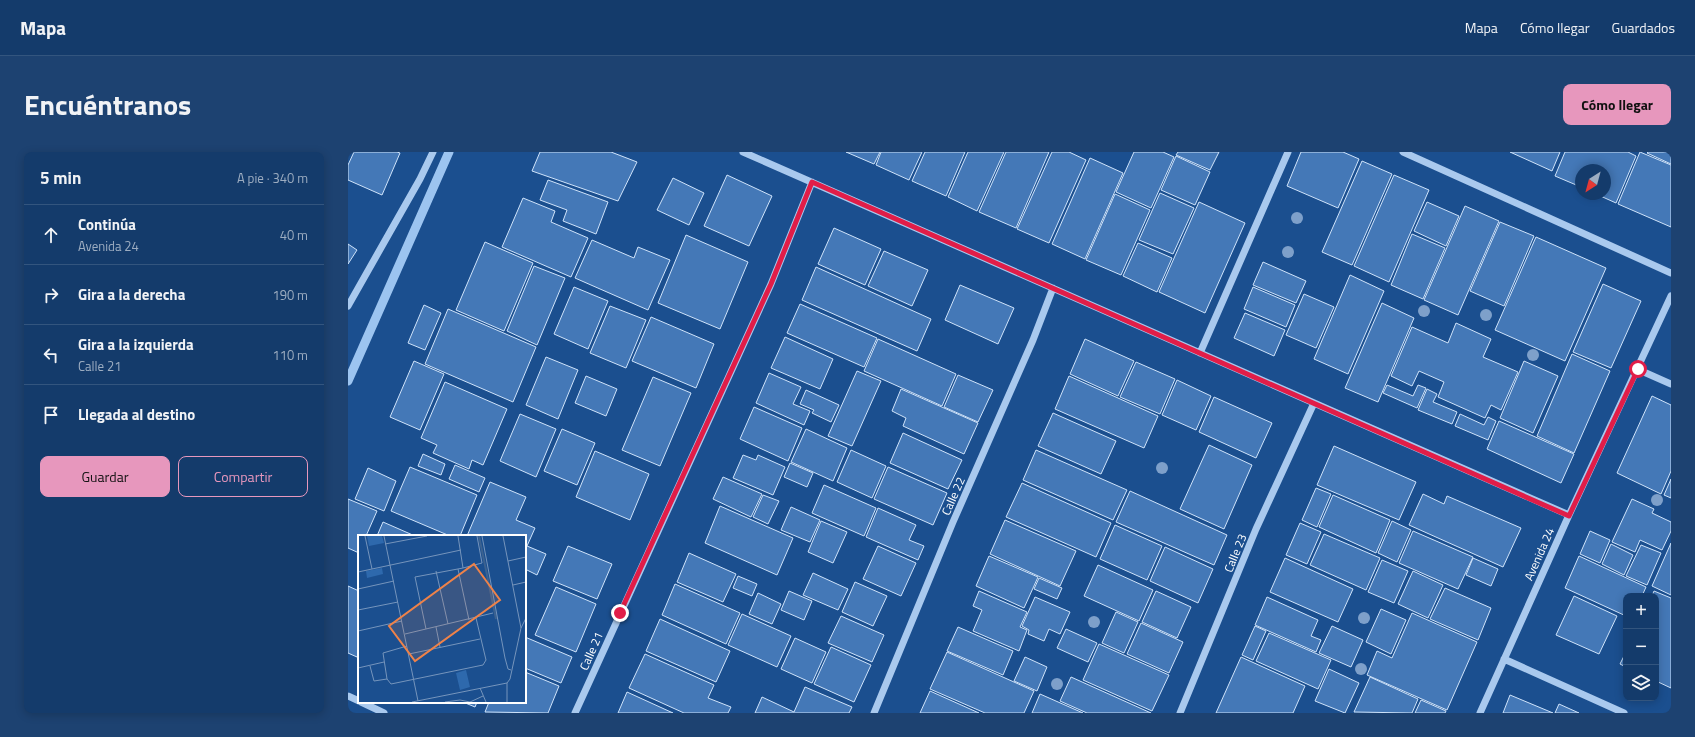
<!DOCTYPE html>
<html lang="es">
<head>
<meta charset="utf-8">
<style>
  body { margin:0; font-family:"Titillium Web",sans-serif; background:#1d4271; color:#f1f3f6 }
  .controls { position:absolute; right:12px; bottom:12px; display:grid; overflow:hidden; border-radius:8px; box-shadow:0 2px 10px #0003 }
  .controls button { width:36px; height:36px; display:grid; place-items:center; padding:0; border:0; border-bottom:1px solid #33557e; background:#143b6b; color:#f1f3f6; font:20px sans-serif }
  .compass { position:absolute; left:1227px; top:12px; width:36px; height:36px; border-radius:50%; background:#143b6b; box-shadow:0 2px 10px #0003; rotate:216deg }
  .stop { position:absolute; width:12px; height:12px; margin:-9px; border:3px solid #e11d48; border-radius:50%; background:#fff }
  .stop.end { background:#e11d48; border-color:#fff; box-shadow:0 1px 4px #0008 }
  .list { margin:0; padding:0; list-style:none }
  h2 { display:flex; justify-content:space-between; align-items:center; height:52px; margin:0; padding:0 16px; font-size:17px }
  h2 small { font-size:13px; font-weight:400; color:#9dadc1 }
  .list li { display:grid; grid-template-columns:26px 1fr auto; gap:12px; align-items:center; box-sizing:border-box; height:60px; padding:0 16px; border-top:1px solid #33557e }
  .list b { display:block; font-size:15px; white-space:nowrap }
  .list p { margin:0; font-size:13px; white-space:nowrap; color:#9dadc1 }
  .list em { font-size:13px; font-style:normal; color:#9dadc1 }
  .actions { display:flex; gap:8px; padding:12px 16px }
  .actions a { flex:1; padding:9px 0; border:1px solid #e797bd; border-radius:8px; text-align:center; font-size:14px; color:#e797bd }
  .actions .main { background:#e797bd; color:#111 }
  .icon { flex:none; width:22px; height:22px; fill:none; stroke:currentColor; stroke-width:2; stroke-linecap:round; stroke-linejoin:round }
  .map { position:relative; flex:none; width:1323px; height:561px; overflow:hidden; border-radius:8px }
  header { display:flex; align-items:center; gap:24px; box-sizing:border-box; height:56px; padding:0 20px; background:#143b6b; border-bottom:1px solid #33557e }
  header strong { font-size:19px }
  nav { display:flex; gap:22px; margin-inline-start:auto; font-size:14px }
  .intro { display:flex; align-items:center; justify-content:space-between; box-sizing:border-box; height:96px; padding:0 24px }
  h1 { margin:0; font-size:28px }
  .button { padding:10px 18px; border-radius:8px; background:#e797bd; color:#111; font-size:14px; font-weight:700 }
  main { display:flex; gap:24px; padding:0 24px }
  aside { flex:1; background:#143b6b; border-radius:8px; box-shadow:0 2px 10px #0003 }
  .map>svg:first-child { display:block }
</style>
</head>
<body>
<header>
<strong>Mapa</strong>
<nav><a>Mapa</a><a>Cómo llegar</a><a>Guardados</a></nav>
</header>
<div class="intro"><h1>Encuéntranos</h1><a class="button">Cómo llegar</a></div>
<main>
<aside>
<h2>5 min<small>A pie · 340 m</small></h2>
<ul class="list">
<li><svg class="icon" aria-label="ahead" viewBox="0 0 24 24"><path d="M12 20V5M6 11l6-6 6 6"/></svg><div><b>Continúa</b><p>Avenida 24</p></div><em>40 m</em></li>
<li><svg class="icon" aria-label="right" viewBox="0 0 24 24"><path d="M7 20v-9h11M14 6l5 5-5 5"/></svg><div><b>Gira a la derecha</b></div><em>190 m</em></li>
<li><svg class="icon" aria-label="left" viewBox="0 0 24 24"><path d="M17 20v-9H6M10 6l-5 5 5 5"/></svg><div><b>Gira a la izquierda</b><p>Calle 21</p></div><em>110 m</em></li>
<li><svg class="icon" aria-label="arrive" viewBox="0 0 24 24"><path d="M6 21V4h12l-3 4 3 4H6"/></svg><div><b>Llegada al destino</b></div></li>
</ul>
<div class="actions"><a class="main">Guardar</a><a>Compartir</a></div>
</aside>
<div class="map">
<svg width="1323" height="561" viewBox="0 0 1323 561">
  <rect width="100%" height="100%" fill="#1b4f8f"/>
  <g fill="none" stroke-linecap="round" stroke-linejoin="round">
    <path stroke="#9cc4f0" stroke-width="9" d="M0,229L101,0"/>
  </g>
  <path fill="#4478b7" stroke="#cfe3fa" d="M6,0H49L52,1L34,43L0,28V13Z
    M192,0H263L289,10L270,49L184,19Z
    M498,0H532L526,12Z
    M533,0H574L561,28L528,13Z
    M577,0H617L598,44L564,29Z
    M620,0H656L629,59L600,45Z
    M658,0H701L668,76L631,60Z
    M704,0H721L738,8L701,91L669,77Z
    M786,0H815L826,5L803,56L768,40Z
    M830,0H871L862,18L828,3Z
    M953,0H995L1011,7L990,56L939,34Z
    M1162,0H1212L1204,19Z
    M1217,0H1280L1288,4L1268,51L1248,42H1257V18H1233V35L1207,24Z
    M1292,0L1323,13V75L1270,52Z
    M1300,0H1323V12L1299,1Z
    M828,4L862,20L847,53L813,38Z
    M742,6L775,21L737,107L704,92Z
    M1014,9L1044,22L1004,113L974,100Z
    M379,23L424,44L401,94L356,74Z
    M1046,23L1081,38L1041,130L1006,114Z
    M325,26L356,41L341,73L309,58Z
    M200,28L260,50L248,82L215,69L219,58L192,48Z
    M812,41L846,56L825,102L791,88Z
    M767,42L802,58L773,123L738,108Z
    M175,46L207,59L203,70L240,86L223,125L154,95Z
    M851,50L897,71L857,161L811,140Z
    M1079,50L1111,64L1098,94L1066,79Z
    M1117,54L1151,69L1110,163L1076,148Z
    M1152,70L1186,84L1156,154L1122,139Z
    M486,76L533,97L517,133L470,112Z
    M1064,82L1097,96L1075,147L1043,133Z
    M338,83L400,110L372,177L310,151Z
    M1188,85L1258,116L1217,209L1147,178Z
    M244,88L286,106L290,95L322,108L300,158L227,126Z
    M137,90L185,111L156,179L108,158Z
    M790,91L824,106L809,140L775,124Z
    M0,92L9,98L0,112Z
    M536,99L580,118L564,154L520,134Z
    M915,110L958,129L948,151L905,133Z
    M186,114L217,126L189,193L159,179Z
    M468,115L583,167L569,199L454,148Z
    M1002,123L1036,139L1000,222L966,207Z
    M1255,132L1293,149L1263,216L1225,200Z
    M612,133L666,156L650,192L597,168Z
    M226,135L260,149L240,197L206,182Z
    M905,135L947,153L938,175L896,157Z
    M956,142L986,155L968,196L938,183Z
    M1034,151L1066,166L1030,250L997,236Z
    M452,152L529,186L516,215L439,181Z
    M76,153L93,161L77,198L60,191Z
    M262,154L298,168L278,216L242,201Z
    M100,157L188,195L165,250L77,212Z
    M897,161L937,178L926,204L886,186Z
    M303,165L366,192L348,236L284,209Z
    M1108,171L1143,187L1135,205L1170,220L1153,258L1143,253L1137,266L1090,245L1096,230L1071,219L1064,234L1043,224L1064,175L1100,191Z
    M437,185L485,207L472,237L423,216Z
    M530,187L608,222L594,254L516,219Z
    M737,187L786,209L770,244L722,222Z
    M1224,202L1262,219L1226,301L1189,284Z
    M198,205L230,218L210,267L178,253Z
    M66,209L96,222L72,278L42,265Z
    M1176,209L1210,224L1185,281L1152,266Z
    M788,210L827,227L812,262L772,245Z
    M509,219L533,229L504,294L480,284Z
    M421,221L453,235L445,252L462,259L456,273L408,251Z
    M610,223L645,238L630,270L596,255Z
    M238,224L269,237L258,264L227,251Z
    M721,224L810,264L796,296L707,257Z
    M305,225L343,241L312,314L274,298Z
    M829,228L863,244L848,278L814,263Z
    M97,230L159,257L135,313L124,308L121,317L85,301L89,293L73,286Z
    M1039,233L1065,244L1070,233L1078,236L1069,256L1035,241Z
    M553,237L630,271L616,302L555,274L558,266L544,259Z
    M1079,237L1089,242L1085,250L1109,260L1104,272L1070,258Z
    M458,238L491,253L483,270L464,261L466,258L452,252Z
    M1304,244L1323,253V319L1313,342L1269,321Z
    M866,245L924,271L908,306L851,280Z
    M406,255L454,276L440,309L392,287Z
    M705,261L768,289L753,322L690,294Z
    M172,262L208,277L188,325L152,309Z
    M1112,262L1136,273L1140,265L1148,269L1140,288L1107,274Z
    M1151,269L1226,302L1213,331L1139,297Z
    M214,277L247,291L229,333L196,319Z
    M458,277L499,296L485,329L443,310Z
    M555,281L614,308L600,337L542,311Z
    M861,293L904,313L876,377L832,357Z
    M986,294L1068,330L1051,368L969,333Z
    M503,298L538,314L524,346L489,330Z
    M688,298L779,338L765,368L675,328Z
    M247,299L301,322L282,368L228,345Z
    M75,302L97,312L93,323L70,314Z
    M395,303L408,308L410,303L437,315L425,343L385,326Z
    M442,311L465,321L459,335L436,325Z
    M107,313L137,326L131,340L101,327Z
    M62,315L129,343L112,384H102L43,359Z
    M540,315L599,341L585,373L526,347Z
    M20,316L48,329L36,359L7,347Z
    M375,325L414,342L403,365L365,347Z
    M1323,327V346L1316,343Z
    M142,330L178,345L168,368L187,376L179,394L198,402L189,423L177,417V384H119Z
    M674,331L763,371L748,405L658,365Z
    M476,333L528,356L516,384L464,361Z
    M968,336L983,342L969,375L954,368Z
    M782,339L879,383L866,413L768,370Z
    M1075,342L1096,352L1099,344L1173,376L1155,415L1061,373Z
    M415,343L431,349L420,372L405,365Z
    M985,343L1042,368L1028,401L971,375Z
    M0,347L29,359L18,384H11V401L0,396Z
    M1284,347L1306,357L1304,361L1323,370V379L1314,398L1292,388L1287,400L1264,390Z
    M372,354L445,386L429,423L357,391Z
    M443,355L472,368L462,390L433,378Z
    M530,356L568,373L561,388L576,394L570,408L518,385Z
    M657,368L728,399L712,434L642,402Z
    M473,369L499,380L485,411L460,400Z
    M1044,369L1063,378L1049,410L1030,401Z
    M35,370L67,384H29Z
    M952,371L973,380L959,412L938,403Z
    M767,373L814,394L799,428L752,407Z
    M1065,379L1125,405L1110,437L1051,411Z
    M1242,379L1262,388L1252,411L1232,402Z
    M976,382L1032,406L1018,438L962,413Z
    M1323,391V443L1304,434Z
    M1263,392L1285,403L1276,423L1254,412Z
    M1293,393L1313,401L1299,433L1278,424Z
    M220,394L264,412L249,447L205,429Z
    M530,394L568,411L553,444L515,427Z
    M817,395L865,417L850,451L802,429Z
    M341,401L388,422L375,450L329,430Z
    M641,404L690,425L676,456L628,434Z
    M1231,404L1298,435L1294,444H1278V464L1217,436Z
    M937,406L1005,437L990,470L922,440Z
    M1125,406L1150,417L1143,434L1118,423Z
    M1034,408L1060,419L1046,451L1020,440Z
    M750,413L805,438L791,469L736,444Z
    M1065,419L1095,433L1080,466L1050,452Z
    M465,421L500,437L490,458L455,443Z
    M390,424L409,432L404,444L385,436Z
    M691,426L714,436L709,447L686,437Z
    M507,430L539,444L525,474L494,460Z
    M327,432L392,461L378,492L314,463Z
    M0,434L11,439V501L9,505L0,501Z
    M208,435L248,452L228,500L187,483Z
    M1097,436L1143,456L1130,488L1082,467Z
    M441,439L464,449L456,468L433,458Z
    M631,439L679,460L672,475L679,478L671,499L625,479L634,458L625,454Z
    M808,439L843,455L829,486L794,470Z
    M1306,439L1323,446V536L1308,529V444H1304Z
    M410,441L433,452L424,472L401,462Z
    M1226,444L1269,464L1251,502L1208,483Z
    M687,445L722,460L712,482L701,477L696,489L680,482L681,478L674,474Z
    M919,445L970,468L963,484L973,488L968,500L907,473Z
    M1033,457L1058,468L1043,502L1018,490Z
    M768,460L790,470L776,501L754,491Z
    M1064,461L1129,490L1099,558L1019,523L1029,499L1044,506Z
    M394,462L443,484L429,515L380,493Z
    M493,464L536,483L524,510L480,491Z
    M312,467L382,499L368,530L298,499Z
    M793,471L835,490L821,521L779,502Z
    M907,474L918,479L905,508L894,503Z
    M984,474L1015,488L1003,515L971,501Z
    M610,475L665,499L655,523L599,499Z
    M718,477L749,491L740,510L709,496Z
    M921,481L983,508L970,537L908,509Z
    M177,485L224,505L213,531L177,516Z
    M447,486L478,500L464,531L433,517Z
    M751,492L821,523L804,559L735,528Z
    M483,495L523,513L506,550L466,532Z
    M599,500L686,539L676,561H637L582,537Z
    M1278,500V515L1272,512Z
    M297,502L366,533L360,546L383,555L380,561H336L281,536Z
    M677,505L699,515L689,539L666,529Z
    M893,505L957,534L945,561H868Z
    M981,517L1011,531L997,561L967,549Z
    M177,520L211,534L200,561L137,560L141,550H177Z
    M723,525L803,561H739L712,549Z
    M1022,525L1070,547L1064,561L1006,560Z
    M457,535L504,555L501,561H407L414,545L446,560Z
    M582,539L631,561H572Z
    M279,540L325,561H270Z
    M692,542L735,561H684Z
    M1162,543L1205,561H1155Z
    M1073,548L1098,559L1097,561H1067Z
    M115,550H129L127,555Z
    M1211,552L1231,561H1207Z"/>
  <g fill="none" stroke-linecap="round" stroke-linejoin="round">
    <path stroke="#a9c9ee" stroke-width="7" d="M395,0L1221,363
      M1055,0L1323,121
      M0,154L72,27L85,0
      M852,201L940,0
      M1289,217L1323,232
      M1156,507L1276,561
      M0,544L11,549
      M13,550L36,561
      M227,561L423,132L464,30
      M526,561L605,370L685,188L705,136
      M832,561L908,377L966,251
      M1132,561L1221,363L1323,144"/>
  </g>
  <g fill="#7ea0ca">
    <circle cx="949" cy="66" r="6"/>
    <circle cx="940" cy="100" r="6"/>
    <circle cx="1076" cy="159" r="6"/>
    <circle cx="1138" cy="163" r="6"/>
    <circle cx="1185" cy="203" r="6"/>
    <circle cx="814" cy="316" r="6"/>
    <circle cx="1309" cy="348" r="6"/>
    <circle cx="1016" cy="466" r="6"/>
    <circle cx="746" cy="470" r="6"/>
    <circle cx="1013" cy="517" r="6"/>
    <circle cx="709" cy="532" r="6"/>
  </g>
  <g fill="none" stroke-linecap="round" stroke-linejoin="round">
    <path stroke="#e11d48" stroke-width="5" d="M272,461L423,132L464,30L1221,364L1290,217"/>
  </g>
  <g text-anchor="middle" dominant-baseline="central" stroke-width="3" stroke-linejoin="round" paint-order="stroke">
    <g font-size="12" fill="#fff" stroke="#1b4f8f">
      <text transform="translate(605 344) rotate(-66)">Calle 22</text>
      <text transform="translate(887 401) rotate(-68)">Calle 23</text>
      <text transform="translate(1191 402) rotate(-66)">Avenida 24</text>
      <text transform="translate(243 499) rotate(-66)">Calle 21</text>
    </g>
  </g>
  <g transform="translate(10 383)">
    <rect width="168" height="168" fill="#1b4f8f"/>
    <path d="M9,1H24L26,8L11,11ZM24,33L25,39L9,43L8,36ZM108,135L112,152L102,155L98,138Z" fill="#2e69ad"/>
    <path fill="none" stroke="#3c6290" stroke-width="2" d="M121,1L138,84"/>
    <path fill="none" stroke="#7695bc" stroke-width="1" d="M7,1L14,34M26,1L60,166M124,1L147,123L150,134L153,135M145,1L163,93M27,9L69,1M150,26L168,22M105,33L124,28L119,1M100,34L111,85M78,36L90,89M0,37L103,15M155,50L168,47M0,54L36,46M0,75L40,67M78,92L82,112M68,94L57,42L105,33L100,1M0,96L44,86M47,99L135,78M49,111L25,118L29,144L33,149L125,130L128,125L118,83M51,119L122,104M12,131L16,146L29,144M0,133L26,127M149,148V167M122,153L128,167M54,167L149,148L152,144L163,93L168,83M87,167L102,165L112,167M112,167L125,161"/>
    <path fill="#ee8249" fill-opacity="0.15" stroke="#ee8249" stroke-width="2" d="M116,29L142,65L57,126L31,91Z"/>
    <rect width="168" height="168" fill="none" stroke="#fff" stroke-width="2"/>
  </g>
</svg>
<div class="controls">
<button>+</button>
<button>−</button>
<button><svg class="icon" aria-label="layers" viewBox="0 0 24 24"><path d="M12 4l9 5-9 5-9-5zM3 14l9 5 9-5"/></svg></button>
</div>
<svg class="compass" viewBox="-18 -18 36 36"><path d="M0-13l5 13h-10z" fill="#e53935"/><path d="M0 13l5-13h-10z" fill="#9dadc1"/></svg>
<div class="stop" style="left:1290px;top:217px"></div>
<div class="stop end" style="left:272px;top:461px"></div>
</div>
</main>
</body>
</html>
